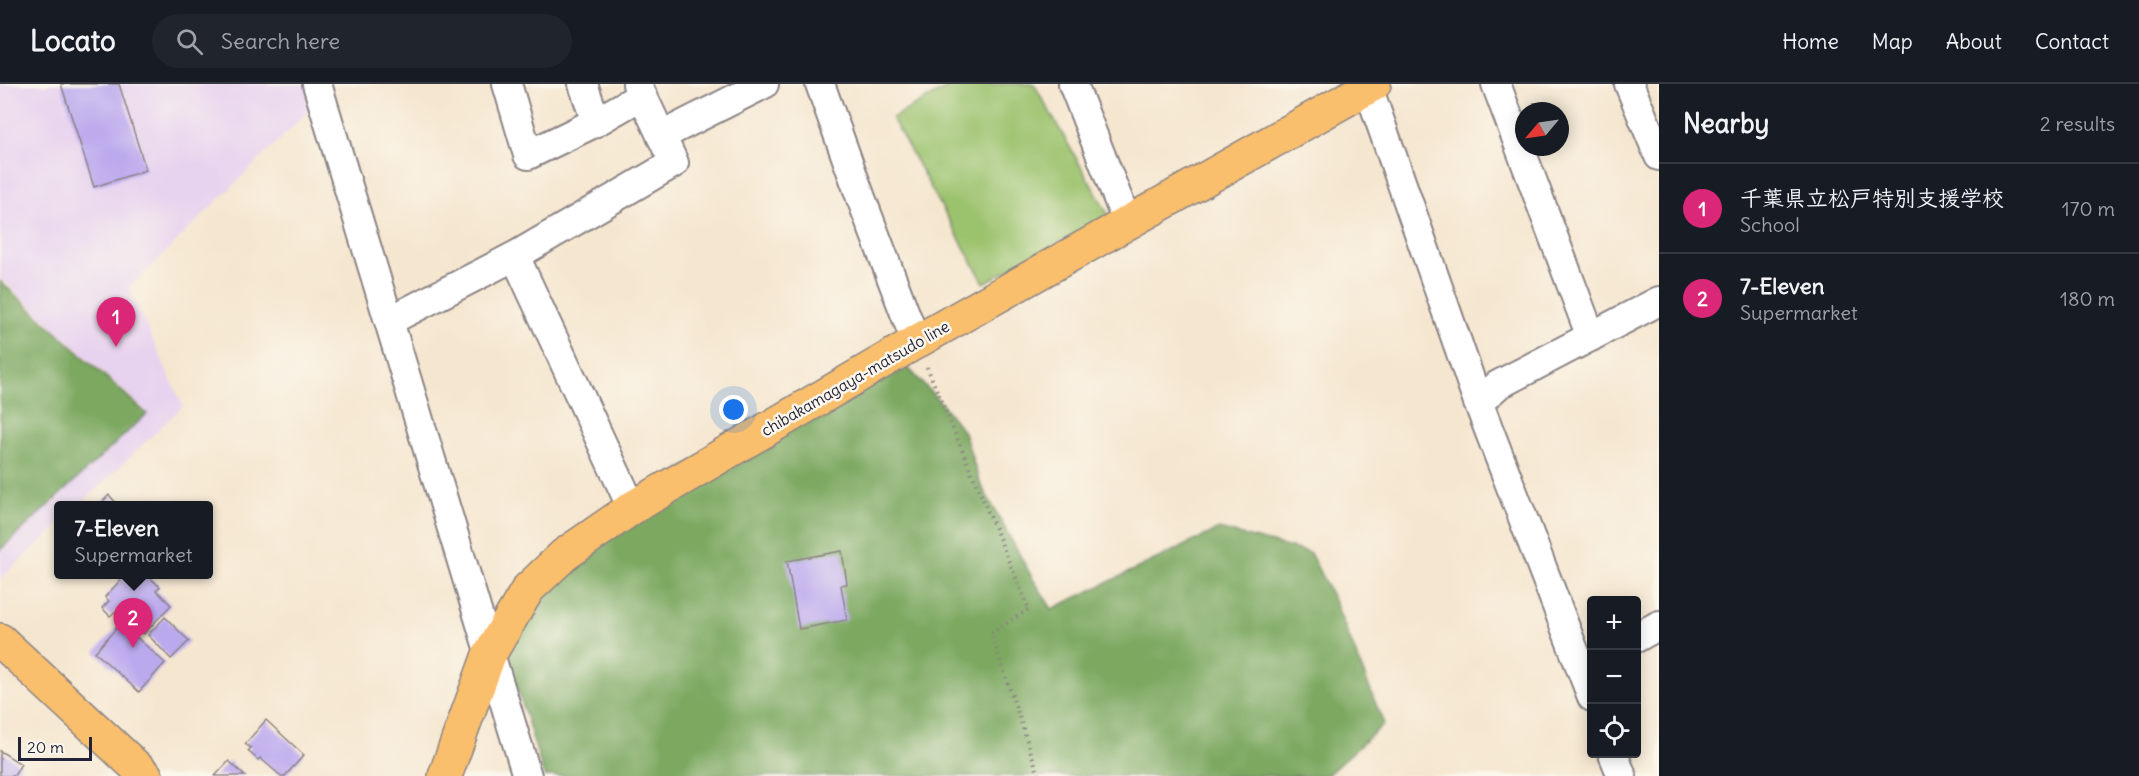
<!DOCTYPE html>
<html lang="en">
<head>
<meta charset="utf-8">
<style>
  body { margin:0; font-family:Delius,"Klee One",sans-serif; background:#20242c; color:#f1f3f6 }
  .controls { position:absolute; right:18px; bottom:18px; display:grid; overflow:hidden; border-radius:6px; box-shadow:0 3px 15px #0003 }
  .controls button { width:54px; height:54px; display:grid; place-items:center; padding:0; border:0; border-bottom:2px solid #363941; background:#171b24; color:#f1f3f6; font:30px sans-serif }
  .compass { position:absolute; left:1515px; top:18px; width:54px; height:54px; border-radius:50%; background:#171b24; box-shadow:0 3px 15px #0003; rotate:241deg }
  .scale { position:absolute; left:18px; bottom:15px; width:74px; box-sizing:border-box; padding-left:6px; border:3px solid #22223b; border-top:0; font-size:16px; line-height:21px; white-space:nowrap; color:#22223b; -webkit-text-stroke:4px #fbf7ec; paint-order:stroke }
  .you { position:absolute; left:734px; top:326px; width:21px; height:21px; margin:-15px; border:4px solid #fff; border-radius:50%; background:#1a73e8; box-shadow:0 0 0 9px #1a73e833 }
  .badge { display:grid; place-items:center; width:39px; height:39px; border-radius:50%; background:#db2777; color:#fff; font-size:20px; font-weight:700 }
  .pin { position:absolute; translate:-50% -50px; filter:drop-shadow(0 2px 3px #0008) }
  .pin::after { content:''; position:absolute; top:32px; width:21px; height:18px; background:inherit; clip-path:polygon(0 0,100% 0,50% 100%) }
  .popup { position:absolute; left:54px; top:417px; width:159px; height:78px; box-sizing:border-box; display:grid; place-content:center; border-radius:6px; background:#171b24; filter:drop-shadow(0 2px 4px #0005); font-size:20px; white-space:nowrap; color:#9ea1a6 }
  .popup b { font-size:22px; color:#f1f3f6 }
  .popup::after { content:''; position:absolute; left:50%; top:100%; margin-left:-12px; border:12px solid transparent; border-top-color:#171b24 }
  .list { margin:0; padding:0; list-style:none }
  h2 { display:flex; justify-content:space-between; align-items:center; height:78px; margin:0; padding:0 24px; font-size:26px }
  h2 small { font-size:20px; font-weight:400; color:#9ea1a6 }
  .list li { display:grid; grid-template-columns:39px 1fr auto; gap:18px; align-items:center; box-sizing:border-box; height:90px; padding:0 24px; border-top:2px solid #363941 }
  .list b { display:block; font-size:22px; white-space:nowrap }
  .list p { margin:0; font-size:20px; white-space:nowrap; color:#9ea1a6 }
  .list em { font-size:20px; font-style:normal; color:#9ea1a6 }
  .icon { flex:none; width:33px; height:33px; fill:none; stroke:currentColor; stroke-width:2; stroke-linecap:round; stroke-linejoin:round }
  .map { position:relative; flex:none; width:1659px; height:692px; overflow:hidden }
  header { display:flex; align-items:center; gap:36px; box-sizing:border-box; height:84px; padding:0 30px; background:#171b24; border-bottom:2px solid #363941 }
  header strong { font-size:28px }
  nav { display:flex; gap:33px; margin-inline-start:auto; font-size:21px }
  .search { width:420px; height:54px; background:#20242c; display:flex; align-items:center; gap:15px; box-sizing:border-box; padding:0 21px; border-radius:33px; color:#9ea1a6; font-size:22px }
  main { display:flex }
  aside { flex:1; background:#171b24 }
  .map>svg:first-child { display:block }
</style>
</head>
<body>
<header>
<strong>Locato</strong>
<div class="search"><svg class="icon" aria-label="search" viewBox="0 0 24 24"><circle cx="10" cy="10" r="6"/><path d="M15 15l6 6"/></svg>Search here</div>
<nav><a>Home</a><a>Map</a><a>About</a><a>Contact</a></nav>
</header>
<main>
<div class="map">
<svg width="1659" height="692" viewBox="0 0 1659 692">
  <rect width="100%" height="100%" fill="#fbf7ec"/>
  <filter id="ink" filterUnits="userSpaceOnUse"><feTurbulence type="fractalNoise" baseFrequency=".0167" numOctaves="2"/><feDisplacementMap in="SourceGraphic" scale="12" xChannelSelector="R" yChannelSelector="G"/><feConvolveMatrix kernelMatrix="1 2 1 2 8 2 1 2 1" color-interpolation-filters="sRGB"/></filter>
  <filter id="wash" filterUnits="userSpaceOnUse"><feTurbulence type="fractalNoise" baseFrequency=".008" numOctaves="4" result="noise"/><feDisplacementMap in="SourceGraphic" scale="24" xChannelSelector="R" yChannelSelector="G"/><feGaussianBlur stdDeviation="1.35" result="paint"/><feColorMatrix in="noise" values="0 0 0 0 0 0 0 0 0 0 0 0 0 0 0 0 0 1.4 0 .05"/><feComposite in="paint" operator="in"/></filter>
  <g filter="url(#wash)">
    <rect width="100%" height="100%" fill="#f5e6cf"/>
    <path fill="#e7d2ef" d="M0,0H309L315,21L129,204L183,322L80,421L58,422V442L0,495V467L148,329L0,194Z"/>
    <path fill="#9bc26d" stroke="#5e7254" stroke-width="1.5" d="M954,0H1034L1109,132L984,199L892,34Z"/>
    <path fill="#7ca860" stroke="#4f654e" stroke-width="1.5" d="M0,197L147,330L0,466Z
      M887,261L942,320L964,348L980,399L1033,495L1052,525L1219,445L1310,469L1335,518L1384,640L1326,692H544L506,567L577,447Z"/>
    <g id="blocks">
      <path fill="#bba9ee" d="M61,0H119L146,86L94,103Z
        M109,411L119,422H98Z
        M842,467L847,500L841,501L847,536L799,545L787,477Z
        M126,490H146L160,503L156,506L171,521L144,550L118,525L110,532L102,524L109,517L105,513Z
        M165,533L189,557L171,575L148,551Z
        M121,539L165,579L139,608L95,568Z
        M266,636L304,671L285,692H281L260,674L258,676L248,667L251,664L245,660Z
        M0,667L21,680L14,692H0Z
        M229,677L245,692H215Z"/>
    </g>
  </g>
  <g filter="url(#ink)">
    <use href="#blocks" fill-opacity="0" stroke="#8c8485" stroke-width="1.5"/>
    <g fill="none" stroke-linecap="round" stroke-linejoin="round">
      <g stroke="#8c8485" stroke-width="32">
        <path id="minor" d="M317,0L527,692
          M507,0L528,71L596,38L641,12
          M583,0L596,38
          M820,0L861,114L916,258
          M1073,0L1127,138
          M1367,0L1477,315L1592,613
          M1496,0L1591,253
          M1629,0L1659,72
          M661,52L764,0
          M515,172L632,424
          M389,237L515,172L674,79L637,0
          M1478,319L1498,301L1659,217
          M1636,554L1659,541
          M1613,670L1622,692"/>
      </g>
      <g stroke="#8c8485" stroke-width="36">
        <path id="major" d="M0,556L146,692
          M445,692L489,571L528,505L564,471L632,424L916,258L1374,0"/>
      </g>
      <path stroke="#8c8485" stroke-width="4" stroke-dasharray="1.5 4.5" stroke-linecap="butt" d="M927,283L1029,525L991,549L1039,692"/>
      <use href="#minor" stroke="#fff" stroke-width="28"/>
      <use href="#major" stroke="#f9bf6d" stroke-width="33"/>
    </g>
  </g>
  <g text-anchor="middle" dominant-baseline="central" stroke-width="5" stroke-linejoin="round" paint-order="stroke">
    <g font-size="16" fill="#22223b" stroke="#fbf7ec">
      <text transform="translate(855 294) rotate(-30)">chibakamagaya-matsudo line</text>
    </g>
  </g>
</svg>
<div class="controls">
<button>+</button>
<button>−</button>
<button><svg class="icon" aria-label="locate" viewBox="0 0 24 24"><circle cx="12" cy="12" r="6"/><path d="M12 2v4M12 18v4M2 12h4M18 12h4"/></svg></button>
</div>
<svg class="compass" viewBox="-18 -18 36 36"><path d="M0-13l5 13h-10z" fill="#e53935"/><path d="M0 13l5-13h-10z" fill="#9ea1a6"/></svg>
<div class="scale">20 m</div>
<div class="you"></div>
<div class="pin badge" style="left:116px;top:263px">1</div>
<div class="pin badge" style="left:133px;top:564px">2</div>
<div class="popup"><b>7-Eleven</b>Supermarket</div>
</div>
<aside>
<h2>Nearby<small>2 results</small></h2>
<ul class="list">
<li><span class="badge">1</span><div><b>千葉県立松戸特別支援学校</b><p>School</p></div><em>170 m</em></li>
<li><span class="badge">2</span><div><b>7-Eleven</b><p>Supermarket</p></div><em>180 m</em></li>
</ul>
</aside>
</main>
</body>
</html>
